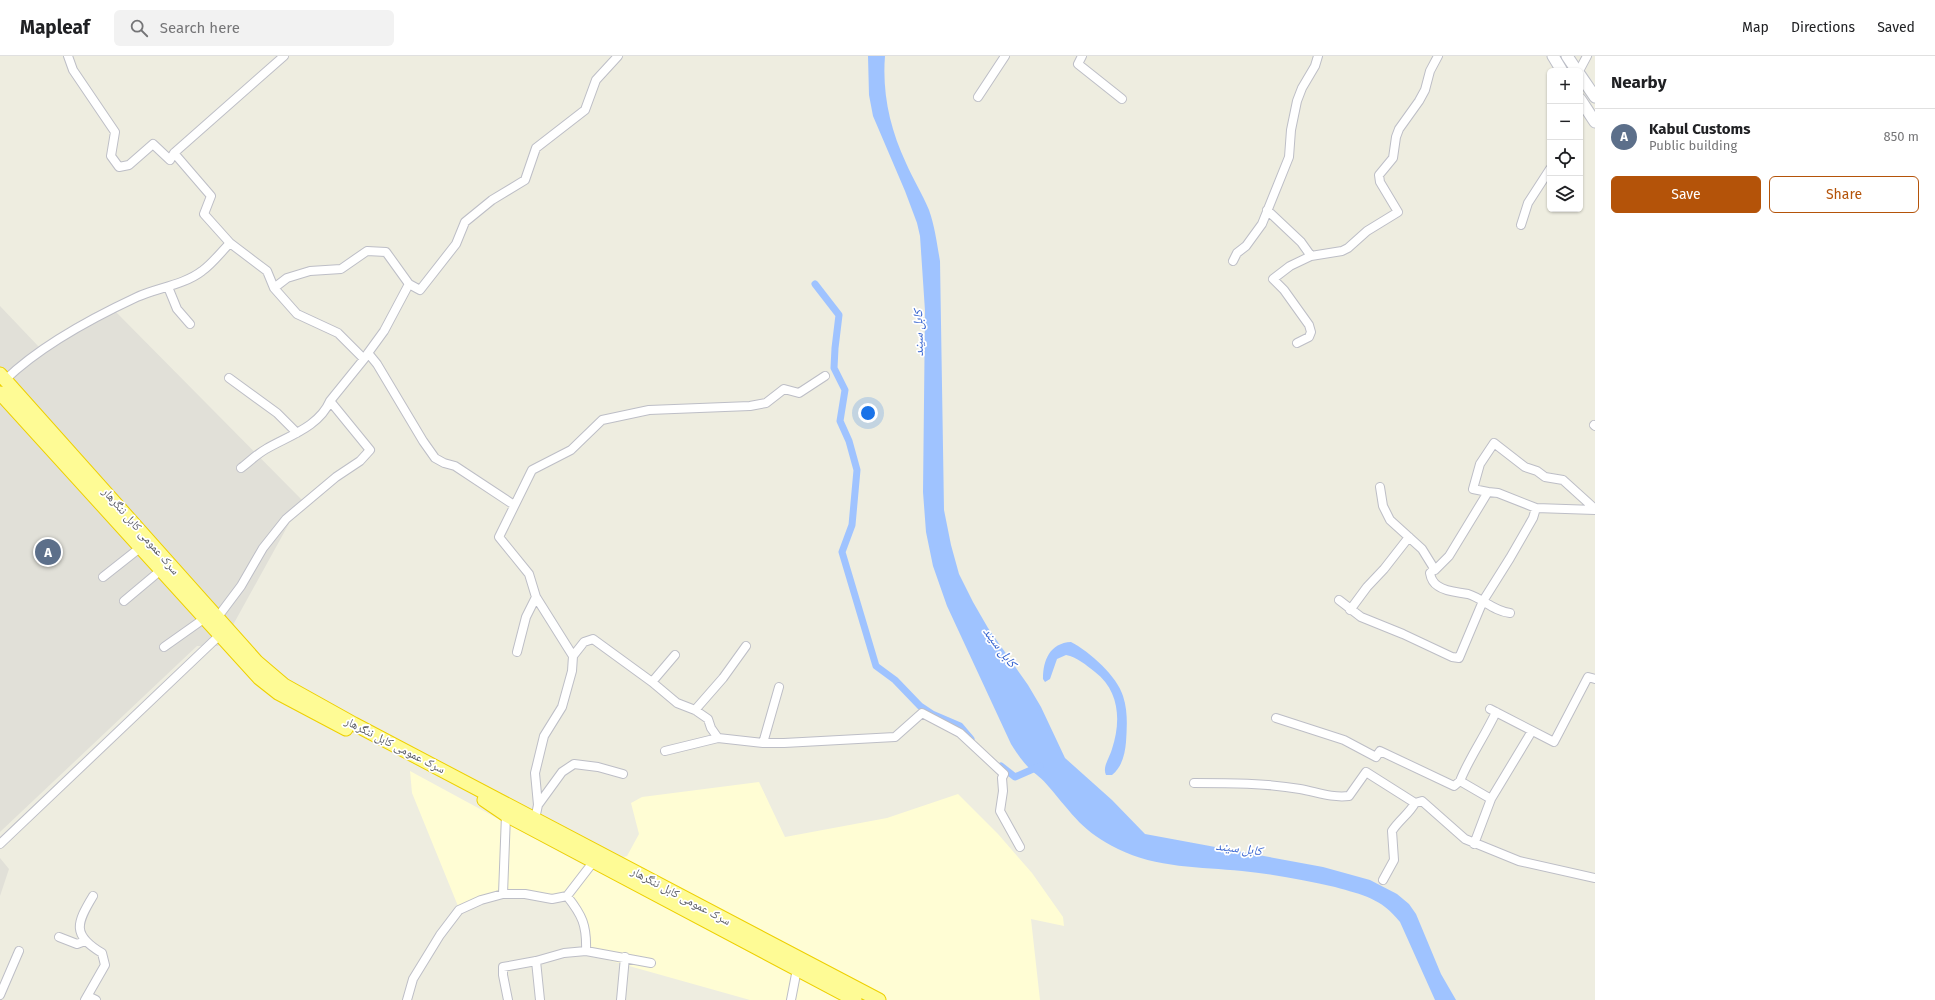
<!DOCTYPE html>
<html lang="en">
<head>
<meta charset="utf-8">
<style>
  body { margin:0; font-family:"Fira Sans","Noto Naskh Arabic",sans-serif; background:#f2f2f2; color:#202124 }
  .controls { position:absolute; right:12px; top:12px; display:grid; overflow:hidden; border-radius:6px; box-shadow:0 1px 3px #0004 }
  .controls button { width:36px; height:36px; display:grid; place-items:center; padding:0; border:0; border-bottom:1px solid #e0e0e0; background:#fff; color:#202124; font:20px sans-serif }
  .you { position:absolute; left:868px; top:357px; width:14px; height:14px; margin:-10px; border:3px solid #fff; border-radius:50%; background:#1a73e8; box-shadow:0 0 0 6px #1a73e833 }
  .badge { display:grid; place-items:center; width:26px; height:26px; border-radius:50%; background:#b45309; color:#fff; font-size:13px; font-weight:700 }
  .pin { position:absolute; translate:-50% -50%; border:2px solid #fff; box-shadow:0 1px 4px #0006 }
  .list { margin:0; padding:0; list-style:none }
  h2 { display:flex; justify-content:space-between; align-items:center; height:52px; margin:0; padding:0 16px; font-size:17px }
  h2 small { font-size:13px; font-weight:400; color:#757577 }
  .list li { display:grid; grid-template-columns:26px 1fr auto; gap:12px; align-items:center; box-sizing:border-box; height:56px; padding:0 16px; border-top:1px solid #e0e0e0 }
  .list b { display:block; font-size:15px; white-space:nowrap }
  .list p { margin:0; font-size:13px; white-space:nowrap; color:#757577 }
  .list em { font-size:13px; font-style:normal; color:#757577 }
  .actions { display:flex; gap:8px; padding:12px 16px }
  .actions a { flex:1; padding:9px 0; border:1px solid #b45309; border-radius:6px; text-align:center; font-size:14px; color:#b45309 }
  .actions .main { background:#b45309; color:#fff }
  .icon { flex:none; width:22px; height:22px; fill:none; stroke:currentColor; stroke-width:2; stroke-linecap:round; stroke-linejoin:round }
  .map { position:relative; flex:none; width:1595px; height:944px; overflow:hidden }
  header { display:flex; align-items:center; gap:24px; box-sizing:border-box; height:56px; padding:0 20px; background:#fff; border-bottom:1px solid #e0e0e0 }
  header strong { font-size:19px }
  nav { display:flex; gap:22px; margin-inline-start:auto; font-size:14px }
  .search { width:280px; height:36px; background:#f2f2f2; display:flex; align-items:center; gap:10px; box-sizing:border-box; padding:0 14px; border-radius:6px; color:#757577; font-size:15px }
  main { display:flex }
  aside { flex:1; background:#fff }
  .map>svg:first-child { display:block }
</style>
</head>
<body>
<header>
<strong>Mapleaf</strong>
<div class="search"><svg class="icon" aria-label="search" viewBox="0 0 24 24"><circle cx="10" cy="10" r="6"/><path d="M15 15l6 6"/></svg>Search here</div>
<nav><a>Map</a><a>Directions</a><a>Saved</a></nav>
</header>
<main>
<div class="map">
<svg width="1595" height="944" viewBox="0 0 1595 944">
  <rect width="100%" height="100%" fill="#eeede0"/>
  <path fill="#fffdd4" d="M410,715L589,812L627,800L639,778L631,747L642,741L759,726L785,781L887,762L958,738L998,778L1032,817L1063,861L1064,870L1031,863L1040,944H750L590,899L584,859L566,841L503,839L460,855L412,737Z"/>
  <path fill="#e1e0d8" d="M0,250L39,291L114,254L302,444L228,578L218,590H197L0,776Z
    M0,802L9,813L0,840Z"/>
  <path fill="#9fc3ff" d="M868,0H885C882,37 890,73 906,107C913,123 922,137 929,154C935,171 937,188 940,205L944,454L951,489L959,518L973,546L988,572L1028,629L1041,651L1065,702L1112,744L1145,778L1323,811L1370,824L1397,838L1409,848L1416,858L1441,918L1456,944H1435L1400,866C1381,842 1363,839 1335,831C1305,824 1273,818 1242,815C1201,811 1156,812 1118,793C1083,776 1073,759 1049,731C1043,723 1035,718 1029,712C1022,705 1016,696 1011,688L947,550L933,510L926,476L923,436L925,255L920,180L917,167L905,135L873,60L869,39Z
    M1071,586C1090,596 1117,620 1123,640C1128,655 1127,671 1126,686C1125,698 1122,711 1112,719H1106C1102,711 1110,701 1112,693C1121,666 1120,635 1095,616C1086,609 1077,601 1066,599L1057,603L1050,623L1045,626L1043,623C1043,604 1050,587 1071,586Z"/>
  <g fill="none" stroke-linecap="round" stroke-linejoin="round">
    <path stroke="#9fc3ff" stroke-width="7" d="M815,228L839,259L835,292L834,312L845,334L840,365L849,385L857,414L852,469L842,496L876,610L895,624L920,650L932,658L960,670L971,683
      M1001,710L1015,721L1040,710"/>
    <g stroke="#bdbec6" stroke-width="10">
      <path id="minor" d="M68,0L73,14L115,76L111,100L119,111L129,109L153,88L170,104L174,97L211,140L204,158L230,187L267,215L274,232L297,258L338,277L364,303L368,297L377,308L423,385L435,402L444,407L455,410L514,449
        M1082,0L1078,8L1122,43
        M1579,15L1587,0
        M978,41L1005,0
        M174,97L284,0
        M1267,154L1301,186L1311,200
        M1521,169L1528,147L1550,113
        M1233,205L1237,197L1246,190L1262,168L1289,101L1291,74L1297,45L1302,32L1315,10L1318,0
        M168,231L177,253L190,268
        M274,232L287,222L310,215L341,213L367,195L386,196L409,228
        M1297,287L1309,281L1311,276L1309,269L1284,234L1273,223L1290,210L1311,200L1342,195L1348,192L1367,175L1398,156L1380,126L1379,119L1393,102L1396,81L1399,73L1419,45L1425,34L1430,15L1438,0
        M368,297L384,275L409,228L420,234L456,188L465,166L492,144L525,124L536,92L585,54L596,24L618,0
        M229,322L277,357L297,377
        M5,324C41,289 92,262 137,241C156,232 184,229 202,215C212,208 221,196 230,187
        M1594,369L1595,370
        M241,412C249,406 257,398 266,393C288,380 319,371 330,345
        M1380,431L1383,450L1390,464L1422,493L1435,514L1449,500L1488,436L1498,437L1536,452L1595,454
        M1488,436L1473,433L1480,408L1494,387L1525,411L1537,415L1545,421L1563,424L1595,453
        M1434,513L1430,517C1431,523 1433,527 1438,530C1446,536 1458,536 1468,538C1484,543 1493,555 1510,557
        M103,521L141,491
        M1339,544L1361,561L1403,578L1452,601L1459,602L1483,545L1510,502L1533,462L1536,452
        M124,545L161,514
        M1350,554L1367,531L1384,513L1409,481
        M217,562L241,530L263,492L286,463L336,421L360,405L370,394L330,345L364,303
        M164,591L205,562
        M517,596L526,561L536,541
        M573,600L584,586L593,583L652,626L677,647L695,654L708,663L711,672L718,682
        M652,626L675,599
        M1490,653L1554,686L1588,621L1595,623
        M695,654L723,622L746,590
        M1276,662L1344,684L1376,701L1380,695L1454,730L1460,725L1491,743L1474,788
        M763,687L779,631
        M665,695L718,682L763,687H784L895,681L922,657L960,677L1004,718L1002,722L1003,735L1000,755L1020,791
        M1460,725C1470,700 1485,680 1496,656
        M1194,727C1229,727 1266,727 1300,733C1317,736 1331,742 1349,740L1366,716L1415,747L1422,745L1465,783L1519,805L1595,822
        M1491,743L1532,675
        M538,749L562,716L574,708L598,711L623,718
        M535,763L538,749L535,717L544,680L562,651L572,615L573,600L536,541L529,518L499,481L532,414L571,394L602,364L649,354L750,350L766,347L784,333L799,337L825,320
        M0,788L223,576
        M1383,824L1394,804L1392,775C1399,764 1409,758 1415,747
        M503,838H525L552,843L567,840L594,805
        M567,840C582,859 587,869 586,895
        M59,881L77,888L85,885
        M536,905L540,944
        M0,939L19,895
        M88,940L96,944
        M85,944L105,909L102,897C72,879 76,868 93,840
        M407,944L413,923L440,879L459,854L481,844L503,838L506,759
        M508,944L503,919V911L536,905L564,897L586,895L651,907
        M621,944L625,901
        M791,944L797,913"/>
    </g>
    <g stroke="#bdbfc8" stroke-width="13">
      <path id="secondary" d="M1553,0L1562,15
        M1567,0L1577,15
        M1580,19L1595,41
        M1580,43L1595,66"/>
    </g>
    <g stroke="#eed000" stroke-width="15">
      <path id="trunk" d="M0,318L257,606L284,629L354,668L879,944
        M0,337L259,622L278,637L346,673
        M484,744L506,759L855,944"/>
    </g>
    <use href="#minor" stroke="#fff" stroke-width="8"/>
    <use href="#secondary" stroke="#fff" stroke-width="11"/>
    <use href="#trunk" stroke="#fefb95" stroke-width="13"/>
  </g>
  <g text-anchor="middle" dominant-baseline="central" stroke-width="3.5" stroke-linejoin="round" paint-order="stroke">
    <g font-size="12" fill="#595b63" stroke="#fff">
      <text transform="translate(141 475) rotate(49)">سرک عمومی کابل ننگرهار</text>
      <text transform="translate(395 689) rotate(27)">سرک عمومی کابل ننگرهار</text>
      <text transform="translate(681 840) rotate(28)">سرک عمومی کابل ننگرهار</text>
    </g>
    <g font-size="13" font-style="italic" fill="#3563cf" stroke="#fff">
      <text transform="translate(918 277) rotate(-91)">کابل سيند</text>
      <text transform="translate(1000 591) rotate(53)">کابل سيند</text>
      <text transform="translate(1239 792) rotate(7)">کابل سيند</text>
    </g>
  </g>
</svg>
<div class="controls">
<button>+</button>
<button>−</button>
<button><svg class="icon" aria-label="locate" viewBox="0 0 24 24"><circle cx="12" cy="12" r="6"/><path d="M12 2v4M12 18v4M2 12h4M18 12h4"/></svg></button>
<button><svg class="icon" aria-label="layers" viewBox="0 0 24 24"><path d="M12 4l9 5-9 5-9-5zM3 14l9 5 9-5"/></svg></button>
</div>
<div class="you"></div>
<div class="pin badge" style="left:48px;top:496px;background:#5c6f8a">A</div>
</div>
<aside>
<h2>Nearby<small></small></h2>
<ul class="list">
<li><span class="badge" style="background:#5c6f8a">A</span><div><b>Kabul Customs</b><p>Public building</p></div><em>850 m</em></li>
</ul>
<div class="actions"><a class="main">Save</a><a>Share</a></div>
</aside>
</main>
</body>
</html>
